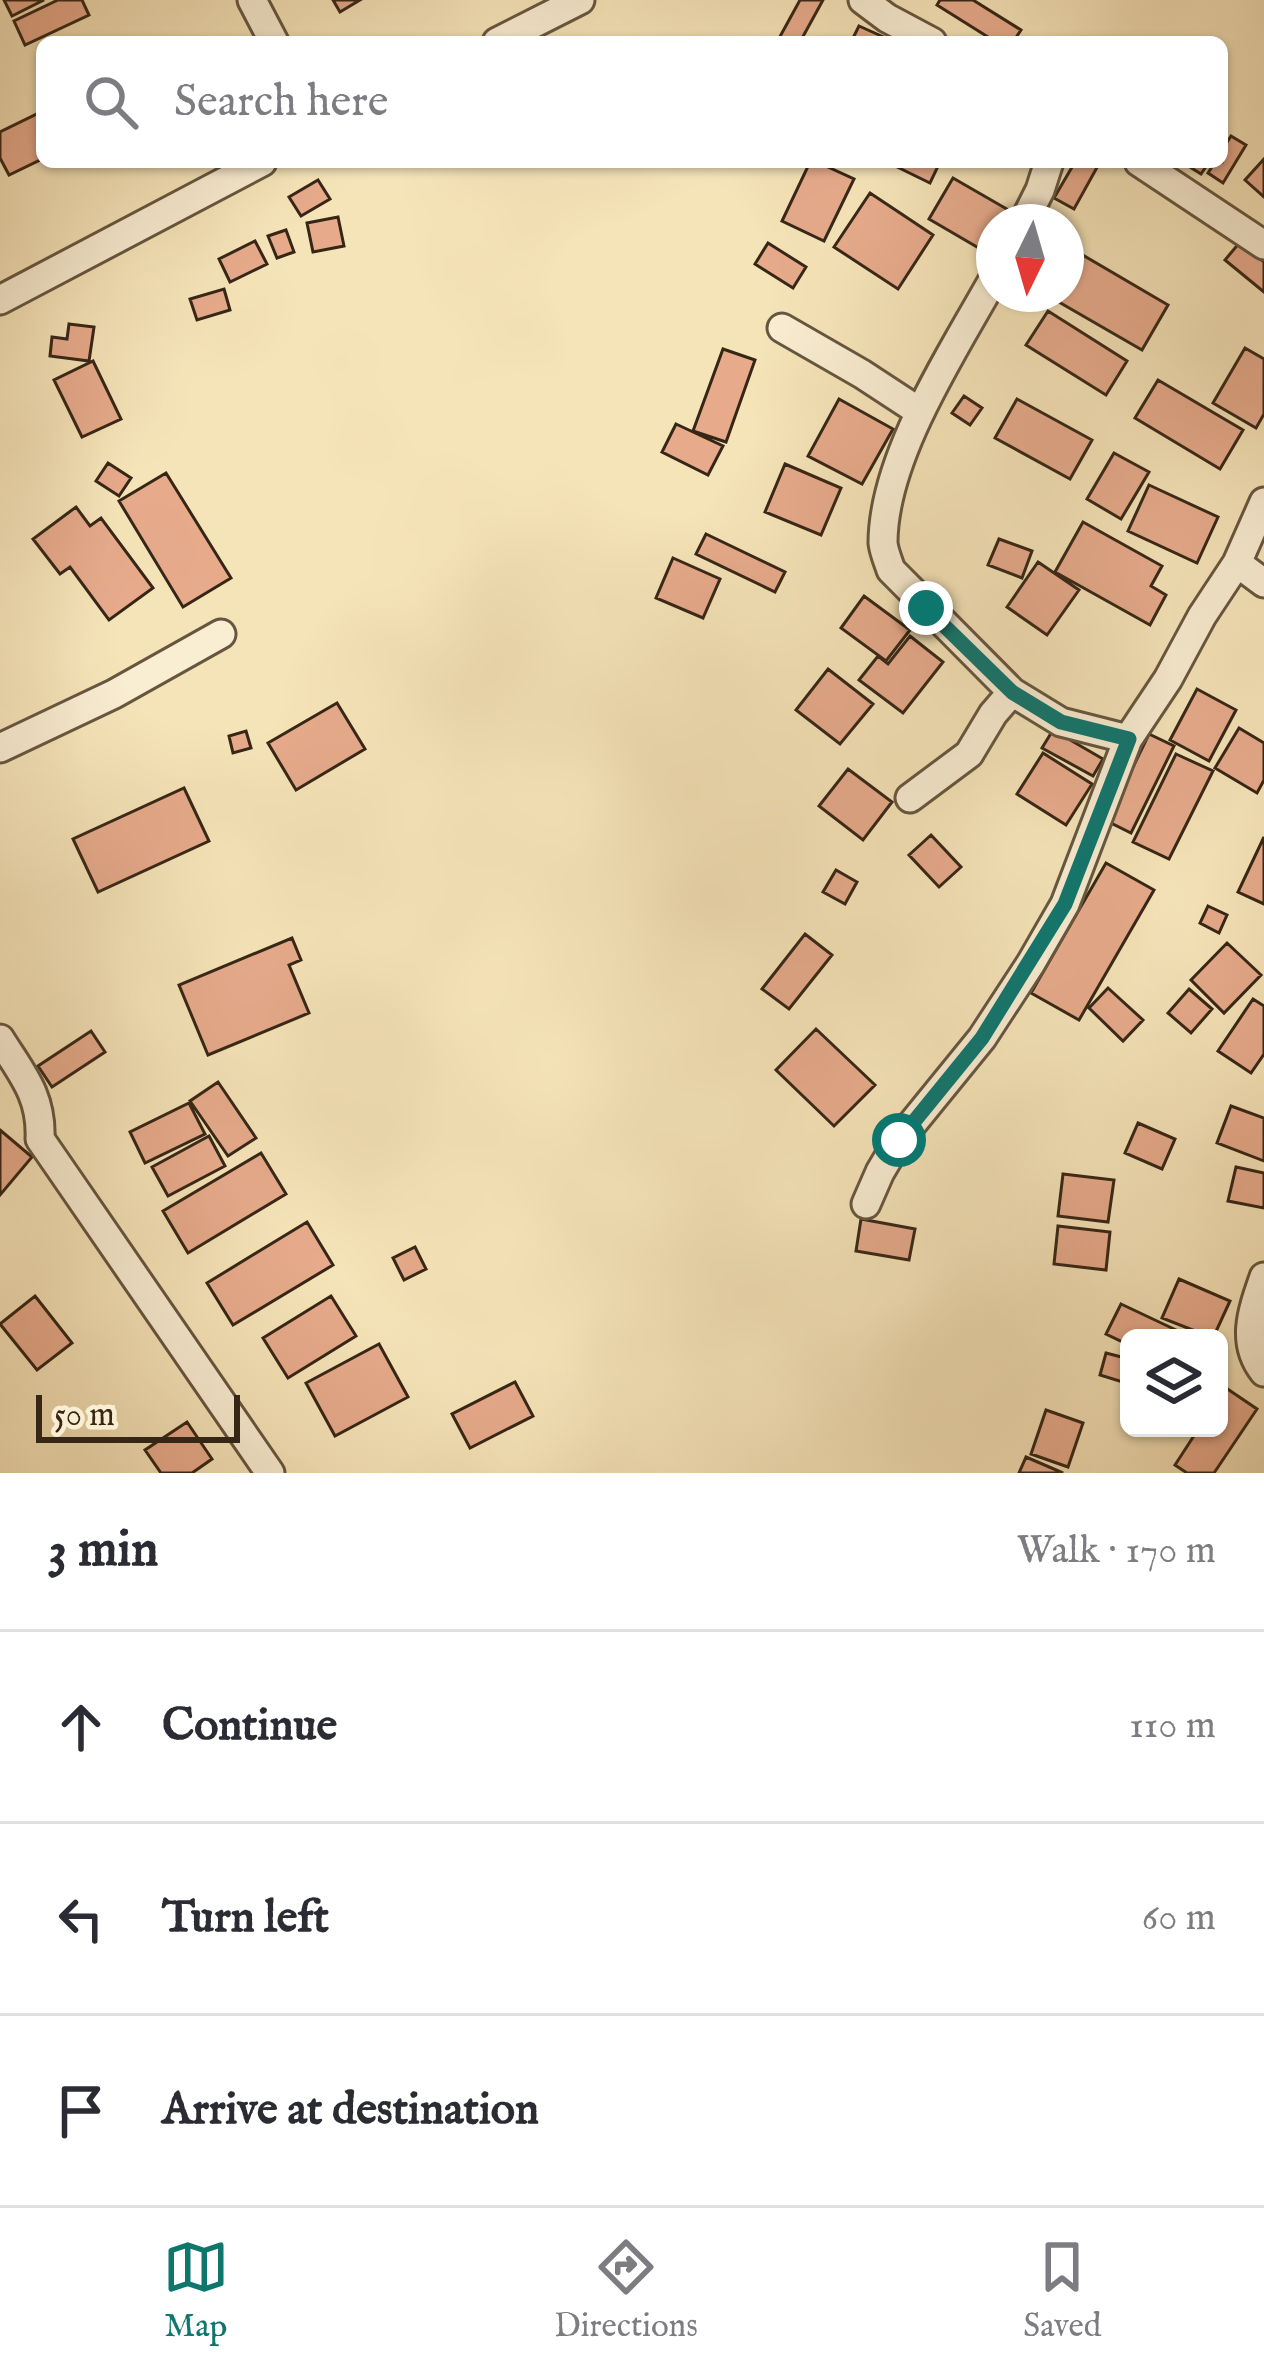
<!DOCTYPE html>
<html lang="en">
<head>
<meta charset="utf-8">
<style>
  body { margin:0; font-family:"IM FELL English",serif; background:#f2f2f3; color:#2b2b33 }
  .controls { position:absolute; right:36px; bottom:36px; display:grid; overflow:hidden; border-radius:18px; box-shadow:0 3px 9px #0004 }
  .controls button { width:108px; height:108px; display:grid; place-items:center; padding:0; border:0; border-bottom:3px solid #e1e1e2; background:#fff; color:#2b2b33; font:60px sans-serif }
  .compass { position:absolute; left:976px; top:204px; width:108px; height:108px; border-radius:50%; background:#fff; box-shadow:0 3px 9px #0004; rotate:185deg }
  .scale { position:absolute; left:36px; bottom:30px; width:204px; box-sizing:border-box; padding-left:12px; border:6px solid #362616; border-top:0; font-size:33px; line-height:42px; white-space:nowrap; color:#362616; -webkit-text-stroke:9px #f9edd2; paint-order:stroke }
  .stop { position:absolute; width:36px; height:36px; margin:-27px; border:9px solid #0f766e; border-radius:50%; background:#fff }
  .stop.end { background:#0f766e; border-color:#fff; box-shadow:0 3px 12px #0008 }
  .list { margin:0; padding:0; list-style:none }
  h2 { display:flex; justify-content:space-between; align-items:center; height:156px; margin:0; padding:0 48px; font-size:51px }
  h2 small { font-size:39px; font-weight:400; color:#7c7c81 }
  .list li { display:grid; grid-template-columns:78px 1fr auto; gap:36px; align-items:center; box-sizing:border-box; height:192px; padding:0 48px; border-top:3px solid #e1e1e2 }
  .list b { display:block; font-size:45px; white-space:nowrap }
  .list em { font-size:39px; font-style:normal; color:#7c7c81 }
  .icon { flex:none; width:66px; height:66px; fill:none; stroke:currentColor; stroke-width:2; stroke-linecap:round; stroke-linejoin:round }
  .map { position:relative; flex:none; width:1264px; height:1473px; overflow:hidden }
  .search { position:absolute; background:#fff; box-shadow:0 3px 9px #0004; left:36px; right:36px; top:36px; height:132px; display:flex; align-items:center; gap:30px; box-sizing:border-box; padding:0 42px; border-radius:18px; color:#7c7c81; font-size:45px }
  .sheet { height:732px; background:#fff }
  nav { display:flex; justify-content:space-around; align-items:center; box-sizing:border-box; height:168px; border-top:3px solid #e1e1e2; background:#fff; font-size:33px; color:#7c7c81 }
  nav a { display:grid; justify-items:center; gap:6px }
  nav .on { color:#0f766e }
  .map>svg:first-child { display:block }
</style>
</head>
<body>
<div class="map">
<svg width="1264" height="1473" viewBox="0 0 1264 1473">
  <rect width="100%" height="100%" fill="#f6e4b9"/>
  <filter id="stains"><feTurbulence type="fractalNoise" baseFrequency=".00167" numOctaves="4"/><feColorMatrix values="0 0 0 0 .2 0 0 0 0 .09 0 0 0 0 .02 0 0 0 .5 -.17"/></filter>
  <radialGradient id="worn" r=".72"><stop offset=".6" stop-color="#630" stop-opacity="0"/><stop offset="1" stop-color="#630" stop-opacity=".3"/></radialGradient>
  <path fill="#e7ab8c" stroke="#362616" stroke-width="3" d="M4,0H44L12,16Z
    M58,0H82L89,15L25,45L14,21Z
    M333,0H360L340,12Z
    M800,0H823L800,42H777Z
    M940,0H973L1021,30L1013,42H996L937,5Z
    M859,26L888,39L887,42H851Z
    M41,112L42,159L9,175L0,158V132Z
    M1231,136L1246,145L1223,183L1208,173L1215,162H1222V150Z
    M1264,159V197L1245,180Z
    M810,162H817L854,179L824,241L782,221Z
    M887,162H940L930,183Z
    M1075,162H1100L1074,209L1054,198Z
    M1182,162H1209L1201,174Z
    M953,178L1012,212L1007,222H994V244L989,254L929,219Z
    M318,180L330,199L301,216L289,197Z
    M870,193L933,235L898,289L834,247Z
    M338,217L344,246L313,252L307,223Z
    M286,230L294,252L277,258L268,236Z
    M255,241L267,264L230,282L219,259Z
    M1240,242L1264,262V292L1225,260Z
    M768,243L806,267L793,288L755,264Z
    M1069,247L1168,305L1142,350L1045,294H1066V252Z
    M224,289L230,310L197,320L190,299Z
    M1048,311L1127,361L1106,395L1026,345Z
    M69,324L94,327L89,361L50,356L52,337L67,339Z
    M1245,348L1264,359V414L1256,428L1213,403Z
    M723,349L755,360L726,442L693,431Z
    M93,361L121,419L82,437L54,380Z
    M1158,380L1243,430L1220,469L1135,418Z
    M964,396L982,408L970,425L952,413Z
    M839,399L893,429L862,484L808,456Z
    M1017,399L1092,440L1070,479L995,438Z
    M676,424L723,446L708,475L662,452Z
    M1114,453L1149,472L1121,519L1087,499Z
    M108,463L131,478L119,496L96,481Z
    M785,464L841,488L821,535L765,512Z
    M166,473L231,578L183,607L119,501Z
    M1149,485L1218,517L1197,563L1128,531Z
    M76,507L90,526L101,518L153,588L109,620L70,567L60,574L33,539Z
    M1083,522L1162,566L1151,586L1166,595L1150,625L1055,572Z
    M706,534L785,572L775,592L696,554Z
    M999,539L1032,551L1022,578L988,565Z
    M673,558L720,579L703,618L656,598Z
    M1038,562L1079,590L1047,635L1007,607Z
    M864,596L910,630L886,661L841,628Z
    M910,636L943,662L903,713L859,680L878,656L888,664Z
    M828,669L873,704L840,744L796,710Z
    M1197,689L1236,710L1209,761L1170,740Z
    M337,703L365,749L296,790L268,743Z
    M1239,728L1264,743V780L1257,793L1215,768Z
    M1053,730L1103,759L1093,776L1042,748Z
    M246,731L251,748L233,753L229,736Z
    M1149,734L1174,746L1131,833L1107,821Z
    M1043,753L1092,784L1066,825L1017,794Z
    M1176,754L1213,771L1169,859L1133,842Z
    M848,769L892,802L863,840L819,806Z
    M184,788L209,841L98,892L73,839Z
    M931,835L961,867L939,887L909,855Z
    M1264,837V904L1238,892Z
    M1106,863L1154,890L1079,1020L1031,993Z
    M836,870L857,882L845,904L823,892Z
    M1208,906L1227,915L1219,933L1200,923Z
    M805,934L832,955L789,1009L762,989Z
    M292,938L301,960L289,965L309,1013L208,1055L179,985Z
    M1227,943L1261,975L1224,1013L1191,980Z
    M1108,988L1143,1020L1123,1041L1089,1008Z
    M1189,989L1212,1009L1191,1033L1168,1013Z
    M1253,999L1264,1006V1054L1251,1073L1218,1051Z
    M816,1029L875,1085L834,1126L776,1070Z
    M91,1031L105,1052L52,1087L38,1066Z
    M218,1082L256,1138L228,1156L190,1101Z
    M189,1103L205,1134L145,1163L130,1132Z
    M1231,1106L1264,1118V1161L1217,1143Z
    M1138,1123L1175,1139L1162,1169L1125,1153Z
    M0,1130L32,1157L0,1195Z
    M209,1136L225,1166L168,1196L152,1167Z
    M261,1153L286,1194L188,1253L163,1211Z
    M1236,1167L1264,1173V1208L1228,1201Z
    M1063,1174L1114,1180L1108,1222L1058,1216Z
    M861,1219L915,1229L909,1260L856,1251Z
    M307,1222L333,1265L233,1325L207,1283Z
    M1058,1226L1110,1232L1106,1270L1054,1264Z
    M415,1247L426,1269L404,1280L393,1258Z
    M1179,1279L1230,1301L1213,1338L1162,1318Z
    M35,1296L72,1343L37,1370L0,1324Z
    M331,1296L356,1336L288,1378L263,1338Z
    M1121,1304L1193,1338H1129V1345L1106,1334Z
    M379,1344L408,1397L335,1436L306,1383Z
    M1106,1353L1129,1359V1384L1100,1375Z
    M515,1382L533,1416L470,1448L452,1414Z
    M1226,1388L1257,1409L1214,1473H1187L1175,1465L1199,1428H1219V1399Z
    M1046,1410L1083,1423L1068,1467L1031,1454Z
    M187,1422L212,1459L192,1473H161L145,1450Z
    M1026,1457L1063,1473H1019Z"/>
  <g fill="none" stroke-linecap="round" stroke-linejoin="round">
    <g stroke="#66563f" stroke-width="33">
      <path id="minor" d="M252,0L274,42
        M863,0L887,18L932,42
        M497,42L580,0
        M1139,162L1264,245
        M1024,222L1040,190L1049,162
        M994,278C953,352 883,457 883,543C884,552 888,561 891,570L1012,692L1061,722L1128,739
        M0,300L262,162
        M782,328L862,374L920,412
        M1237,563L1264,583
        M0,748L114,694L221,634
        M910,798L969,754L993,714L1012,692
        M0,1039C22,1074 42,1096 40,1139L270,1473
        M866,1204L880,1172L899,1140L982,1038L1031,963L1065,904L1128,739L1168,679L1202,616L1237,563L1264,502
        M1264,1277C1253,1309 1240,1342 1264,1372"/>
    </g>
    <use href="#minor" stroke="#f9edd2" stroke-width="27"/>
  </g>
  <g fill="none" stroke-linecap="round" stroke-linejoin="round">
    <path stroke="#0f766e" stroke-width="15" d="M899,1140L982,1038L1065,904L1129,739L1061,722L1012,692L926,608"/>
  </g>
  <rect width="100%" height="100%" filter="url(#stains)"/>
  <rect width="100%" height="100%" fill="url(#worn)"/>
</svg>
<div class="controls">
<button><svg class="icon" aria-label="layers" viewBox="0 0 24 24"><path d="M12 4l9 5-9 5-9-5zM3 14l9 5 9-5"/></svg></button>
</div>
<svg class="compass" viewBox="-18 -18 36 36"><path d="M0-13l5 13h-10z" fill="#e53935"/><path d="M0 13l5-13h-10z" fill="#7c7c81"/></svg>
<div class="scale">50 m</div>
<div class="stop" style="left:899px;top:1140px"></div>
<div class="stop end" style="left:926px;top:608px"></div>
<div class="search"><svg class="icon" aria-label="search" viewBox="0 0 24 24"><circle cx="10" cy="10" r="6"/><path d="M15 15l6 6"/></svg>Search here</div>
</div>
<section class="sheet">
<h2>3 min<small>Walk · 170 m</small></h2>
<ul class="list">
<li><svg class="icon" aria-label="ahead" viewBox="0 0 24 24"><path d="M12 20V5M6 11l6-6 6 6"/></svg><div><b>Continue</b></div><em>110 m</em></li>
<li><svg class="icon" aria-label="left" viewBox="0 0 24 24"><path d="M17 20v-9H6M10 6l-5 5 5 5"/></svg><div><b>Turn left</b></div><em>60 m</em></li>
<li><svg class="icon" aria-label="arrive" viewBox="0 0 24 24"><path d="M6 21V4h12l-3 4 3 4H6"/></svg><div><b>Arrive at destination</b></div></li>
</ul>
</section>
<nav>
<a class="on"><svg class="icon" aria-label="map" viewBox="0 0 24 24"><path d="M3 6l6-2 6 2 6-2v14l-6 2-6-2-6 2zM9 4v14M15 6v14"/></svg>Map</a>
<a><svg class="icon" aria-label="directions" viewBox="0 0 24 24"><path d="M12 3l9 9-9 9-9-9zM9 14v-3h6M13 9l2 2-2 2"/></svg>Directions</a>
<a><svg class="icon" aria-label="saved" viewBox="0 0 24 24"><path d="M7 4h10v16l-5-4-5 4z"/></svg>Saved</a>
</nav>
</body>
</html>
